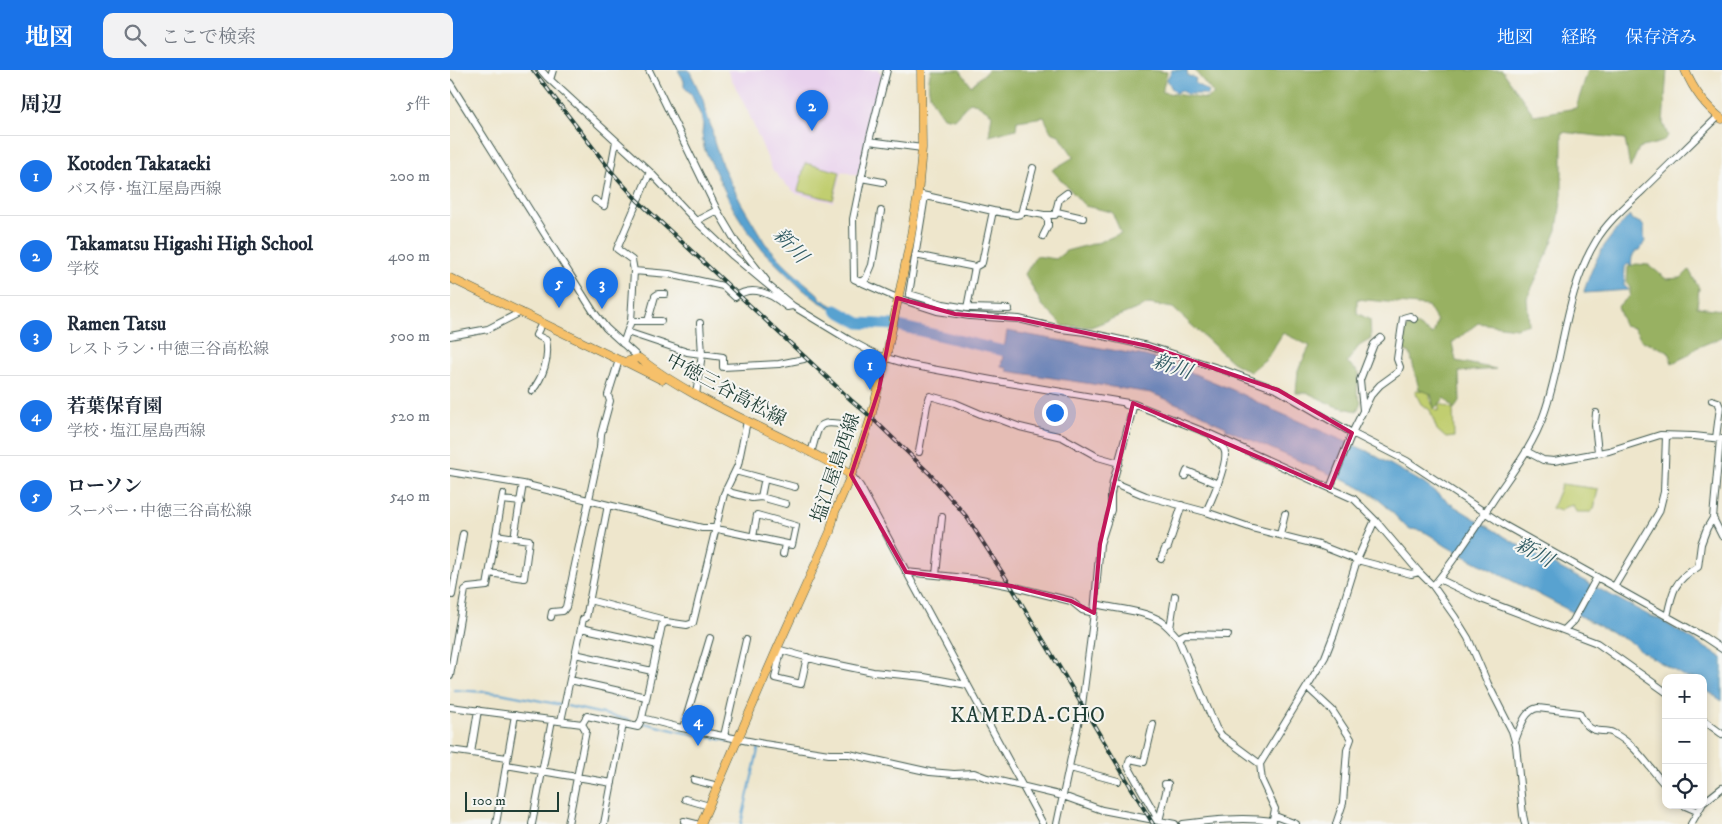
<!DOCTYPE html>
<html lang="ja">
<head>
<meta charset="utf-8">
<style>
  body { margin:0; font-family:"IM FELL DW Pica","Noto Serif JP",serif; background:#f2f2f3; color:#1f2937 }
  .controls { position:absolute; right:15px; bottom:15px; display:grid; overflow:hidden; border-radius:10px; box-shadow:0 2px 8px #0003 }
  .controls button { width:45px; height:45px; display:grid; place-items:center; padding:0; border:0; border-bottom:1px solid #e0e1e3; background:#fff; color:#1f2937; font:25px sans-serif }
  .scale { position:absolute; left:15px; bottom:12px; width:94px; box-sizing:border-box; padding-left:5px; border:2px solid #1f3d34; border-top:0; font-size:14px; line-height:18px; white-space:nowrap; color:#1f3d34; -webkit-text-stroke:4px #f6f6f2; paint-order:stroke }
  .you { position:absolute; left:604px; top:342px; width:18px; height:18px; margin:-12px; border:4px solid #fff; border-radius:50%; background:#1a73e8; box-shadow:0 0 0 8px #1a73e833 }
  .badge { display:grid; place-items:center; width:32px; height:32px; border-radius:50%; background:#1a73e8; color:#fff; font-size:16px; font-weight:700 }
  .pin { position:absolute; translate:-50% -41px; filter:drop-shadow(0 1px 2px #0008) }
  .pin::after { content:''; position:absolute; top:26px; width:18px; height:15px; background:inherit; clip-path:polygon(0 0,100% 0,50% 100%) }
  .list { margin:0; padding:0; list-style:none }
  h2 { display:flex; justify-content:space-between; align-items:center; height:65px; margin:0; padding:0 20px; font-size:21px }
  h2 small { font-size:16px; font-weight:400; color:#747a83 }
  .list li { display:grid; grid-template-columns:32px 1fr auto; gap:15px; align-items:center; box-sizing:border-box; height:80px; padding:0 20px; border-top:1px solid #e0e1e3 }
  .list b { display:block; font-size:19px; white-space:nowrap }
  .list p { margin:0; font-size:16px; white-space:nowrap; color:#747a83 }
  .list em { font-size:16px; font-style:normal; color:#747a83 }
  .icon { flex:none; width:28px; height:28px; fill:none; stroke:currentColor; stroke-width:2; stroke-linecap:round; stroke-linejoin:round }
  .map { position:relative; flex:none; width:1272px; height:754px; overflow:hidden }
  header { display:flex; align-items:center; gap:30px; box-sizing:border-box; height:70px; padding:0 25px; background:#1a73e8; color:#fff }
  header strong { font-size:24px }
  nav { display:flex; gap:28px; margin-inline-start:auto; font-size:18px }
  .search { width:350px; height:45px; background:#f2f2f3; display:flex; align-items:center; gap:12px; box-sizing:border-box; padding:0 18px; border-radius:10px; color:#747a83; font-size:19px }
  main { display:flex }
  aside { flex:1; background:#fff }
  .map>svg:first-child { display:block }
</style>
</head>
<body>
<header>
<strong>地図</strong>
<div class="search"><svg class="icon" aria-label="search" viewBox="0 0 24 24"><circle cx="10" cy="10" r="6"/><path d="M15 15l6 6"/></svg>ここで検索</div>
<nav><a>地図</a><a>経路</a><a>保存済み</a></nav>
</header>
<main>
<aside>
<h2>周辺<small>5件</small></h2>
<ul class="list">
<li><span class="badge">1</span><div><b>Kotoden Takataeki</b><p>バス停 · 塩江屋島西線</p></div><em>200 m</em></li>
<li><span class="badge">2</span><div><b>Takamatsu Higashi High School</b><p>学校</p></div><em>400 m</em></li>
<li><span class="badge">3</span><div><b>Ramen Tatsu</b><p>レストラン · 中徳三谷高松線</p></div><em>500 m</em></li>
<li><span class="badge">4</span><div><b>若葉保育園</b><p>学校 · 塩江屋島西線</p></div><em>520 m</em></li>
<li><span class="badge">5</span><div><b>ローソン</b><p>スーパー · 中徳三谷高松線</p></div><em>540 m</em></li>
</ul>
</aside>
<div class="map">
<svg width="1272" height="754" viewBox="0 0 1272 754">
  <rect width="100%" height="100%" fill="#f6f6f2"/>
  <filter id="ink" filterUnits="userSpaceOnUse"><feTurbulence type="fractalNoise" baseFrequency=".02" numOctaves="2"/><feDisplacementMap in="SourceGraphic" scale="10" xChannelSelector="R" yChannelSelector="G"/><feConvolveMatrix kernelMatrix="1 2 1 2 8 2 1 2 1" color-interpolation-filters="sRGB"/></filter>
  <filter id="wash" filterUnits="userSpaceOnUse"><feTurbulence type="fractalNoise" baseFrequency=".0096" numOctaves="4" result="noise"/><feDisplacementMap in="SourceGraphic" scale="20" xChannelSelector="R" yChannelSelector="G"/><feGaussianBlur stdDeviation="1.12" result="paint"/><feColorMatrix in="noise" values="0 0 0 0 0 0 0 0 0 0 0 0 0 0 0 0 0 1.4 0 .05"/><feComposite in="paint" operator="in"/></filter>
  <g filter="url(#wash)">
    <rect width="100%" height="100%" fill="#eee6cc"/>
    <path fill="#e9d1ed" d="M277,0H428L432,4L408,106L392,101L383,132L347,124L334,113L322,99L298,42Z"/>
    <path fill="#c1ce70" stroke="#708652" d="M355,93L390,102L383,130L348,121Z
      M966,320L980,322V330L986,341L989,340V333L1003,339L1004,367L996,368L987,360L980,340L971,334L965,322Z
      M1112,414L1148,419L1144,439L1141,442H1126L1123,435L1115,437L1111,441L1102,438Z"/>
    <path fill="#98b162" stroke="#5c774b" d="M481,0H510L521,16L538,0H700L717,2L712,22L756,29L764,24L744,0H1052L1084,45L1126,38L1138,0H1217L1213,53L1218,66L1212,72L1189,78L1180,98L1175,69L1112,62V124L1107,160L1093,194L1077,228L1079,254L1066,258L1028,253L1002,273L1006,291L1046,299L1009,302L1010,331L1004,339L995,328L984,339L981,324L969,319L960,283L951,279L952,259L966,255L983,265L987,251L978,236L907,229V243L920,250L921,269L909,276L897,292L909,303L907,323L911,332L907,341L885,336L858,323H846L848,300L860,276L833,263L817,288L800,302L782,292L723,238L699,234L641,257L613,256L592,235L575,204L586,186L606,189L616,181L650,172L671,163L662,142L635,136L602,100L624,87L609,65L601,62L594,47L567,51L566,59L539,66L542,44L527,34L520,32L504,49L493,47C481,30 475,21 481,0Z
      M1186,194L1199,195L1216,209L1231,208L1239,200L1249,218L1247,237L1272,240V267L1246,278L1237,286L1222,293L1218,281L1192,271L1184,258L1174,256L1168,236L1180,226V218L1177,213L1178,197Z"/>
    <path fill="#59a2d0" stroke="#3c7082" d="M228,0H239L240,2L253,29L255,40L262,59L264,72L272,95L291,133L315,173L341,201L368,224L371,229L401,246L397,247L368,231L351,218L314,182L297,160L283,138L254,78L252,64L253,54L251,46L241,24L234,17V11Z
      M722,0H737L738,6L743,7L746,9L745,13L759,22L757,26L753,24H737L731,20L726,23L722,19L717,9Z
      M1180,145L1181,149C1184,151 1190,152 1192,154C1196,158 1193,166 1195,171L1190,180L1186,181L1182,187L1181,196L1178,194L1175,197L1174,215L1179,220L1135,223L1134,221C1140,204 1146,187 1157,172C1164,162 1172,154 1180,145Z
      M557,261L695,286L714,291L783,320L821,339L917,381L973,413L1004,436L1080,482L1202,547L1209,549L1272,588V631L1253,618V608H1237L1191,581L1182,573L1001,479C984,470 979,459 958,459L935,435L923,425L907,416L776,359V357L762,351L752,344L701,323L557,301V298L551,297Z"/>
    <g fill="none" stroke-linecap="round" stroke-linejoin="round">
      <path stroke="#59a2d0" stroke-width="2" d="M4,620L50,623L112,635
        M117,636L180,650
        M194,653L231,662L284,672
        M289,673L309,676L291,754"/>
      <path stroke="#59a2d0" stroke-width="11" d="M386,240L409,253L445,255L554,281L568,283"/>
    </g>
  </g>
  <g filter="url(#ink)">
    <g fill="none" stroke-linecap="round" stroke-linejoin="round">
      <g stroke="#3e564b" stroke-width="8">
        <path id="minor" d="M91,0L97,7L200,102L246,151L283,186L343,236L399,270L427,285L460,295L547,311L684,334L760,364L904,429L925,450L969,502L983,516L1005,547L1018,568L1038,614L1062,661L1066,675L1073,745L1075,754
          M199,0L267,140L286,172L316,210
          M437,0L419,71L403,149L404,209L447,228L487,241L520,246L569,249L611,259L635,262L698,276L774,300L828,320L902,363L957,391L1054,455L1254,567L1272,579
          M100,10L103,0
          M0,13L143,241L156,258L189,288
          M419,71L472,78
          M411,108L433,112
          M472,125L543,141L532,193L525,197L517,238
          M475,126L459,224L493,234L517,238L559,239
          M145,130L154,136L166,71
          M543,141L566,145L571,144L583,98
          M572,141L594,145L598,150V156L593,166
          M607,142L633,148
          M594,145H605L609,129L617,123
          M246,151L267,140
          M465,185L525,197
          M184,201L219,204L273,216L285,227C302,214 322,224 337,237L342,236
          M409,212L416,209L422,195L431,141
          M181,251H211
          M198,251L205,226L208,224H215
          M177,262L237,282L273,287V297L329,294L354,289
          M0,266L38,259L71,242
          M173,274L181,251L184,201L182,190L167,179L200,102
          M82,321C93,307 100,288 96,270L86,265L92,253
          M246,325L252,284L250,253
          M1262,330L1268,332L1270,337L1266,368
          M913,340L910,310L924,274L931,268
          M1146,343L1145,355L1148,382
          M297,351L288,395L274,424L243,553L237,555L216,552L212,555L192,648L227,657L314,674L379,684H399L480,702L504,704L524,703L537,708L613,726L652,740L725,754
          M1076,381L1093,390L1104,391L1159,381L1210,365L1244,366L1272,369
          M469,382L477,335L480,326L505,333L533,345L549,349L570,357L612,367L648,387L669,393
          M361,383C370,353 366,350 398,355
          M285,401L345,417
          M0,402L73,414L252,458H265L272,460L342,475L346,456L307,445L303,467
          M401,405L410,416L593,754
          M735,406L737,401L768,414
          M663,412L696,426L756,442L802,458L869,475L907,490L961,504L969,502
          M880,418L902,363L921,325L930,315L948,302L950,297L947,289L953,248L960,246L964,249
          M276,419L282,423L302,428L311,427L336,434
          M311,427L314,412
          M52,430L71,432
          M756,442C761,431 780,390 774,379C771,374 764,371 761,365
          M1263,448L1272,466
          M830,465L835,444
          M64,468L73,414
          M333,484L335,474
          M711,489L715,479L718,477L732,435
          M456,502L526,509L561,516L621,531L632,540L644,543
          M39,503L74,508L79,470L46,465
          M486,505L492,447
          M989,509L1031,529L1147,573L1216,622
          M983,516C1007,488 1026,456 1046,426C1064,400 1084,374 1094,344C1114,288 1114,223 1146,171C1158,151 1176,136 1192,121C1218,96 1243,71 1268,47
          M1164,517L1209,442L1214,422L1216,366
          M2,525L13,464
          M139,530L211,549L214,554
          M645,534C665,539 693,540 711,551C718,556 723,562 728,568L766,658L772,666L810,694L812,711L825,739L822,754
          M101,547L102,542L113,541L116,537L150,378L151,364L160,331L158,325L169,290
          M1217,547C1222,522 1224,510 1248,497L1251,474L1257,458L1263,448L1270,369
          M131,558L208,575
          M720,558L725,526
          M1114,560L1123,551L1147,507
          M728,568L735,564L778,565
          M327,579L370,591L423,602L474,607L517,615
          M331,580L325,608L351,614L357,587
          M125,584L202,601
          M0,606L15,520L18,518L37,516L53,424
          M120,610L196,627
          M857,617L882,640L901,669L897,680L893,733L886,754
          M0,637L132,654L137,646L188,657L192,648
          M1253,650L1272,664
          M111,651L133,549L136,548L158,435
          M703,654L694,692L680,689L678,696L709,751
          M233,658L260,568
          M274,666L296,570
          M1065,671C1070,659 1074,640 1088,638L1129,643C1135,654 1139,661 1152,661C1156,661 1160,661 1163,663C1188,676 1198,697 1216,716
          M0,680L57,688
          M21,683L28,640
          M810,694L875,587L884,564L907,490L925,450
          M56,695L162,713
          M620,698L668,711
          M244,710L268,716
          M235,729L259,736
          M1253,733L1272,718
          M1233,735L1247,741
          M825,746L846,754
          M234,751L246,754
          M709,751L718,714H715
          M46,754L65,645
          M82,754L102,650
          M118,754L136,661L132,654
          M154,754L173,654
          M607,754L632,635L644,543L650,474L661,440V424L663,412L676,365L683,337L676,335
          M733,754C763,750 793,747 823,751
          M1241,754L1252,735"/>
      </g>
      <g stroke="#3e564b" stroke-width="9">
        <path id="major" d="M1235,0C1243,19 1255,36 1272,49
          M0,208L169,290L175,292L189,288C253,338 332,362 401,405
          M176,292L212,310
          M251,754L327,579L380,462L385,442L405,396L421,347L437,283L460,171L468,124L472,78L471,0"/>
      </g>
      <use href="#minor" stroke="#fff" stroke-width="6"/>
      <use href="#major" stroke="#f6c06b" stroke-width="8"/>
      <g stroke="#1f3d34" stroke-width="4">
        <path id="rail" d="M83,0L161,101L187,130L401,330L421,347L480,404L516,446L561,516L703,754"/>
      </g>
      <use href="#rail" stroke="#f6f6f2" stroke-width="2" stroke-dasharray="5.5" stroke-linecap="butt"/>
    </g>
  </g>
  <path fill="#c2185b" fill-opacity="0.2" stroke="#c2185b" stroke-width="4" stroke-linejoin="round" d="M447,228L505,244L569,249L698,276L828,320L902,363L880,418L683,333L650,474L644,543L621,531L561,516L456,502L401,405L429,319Z"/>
  <g text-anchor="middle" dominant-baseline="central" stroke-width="4" stroke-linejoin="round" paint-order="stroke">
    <g font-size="19" fill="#1f3d34" stroke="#f6f6f2">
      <text transform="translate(276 320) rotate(28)">中徳三谷高松線</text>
      <text transform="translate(386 398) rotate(-71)">塩江屋島西線</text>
    </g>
    <g font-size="20" font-style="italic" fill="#305b63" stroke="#f6f6f2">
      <text transform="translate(340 176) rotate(47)">新川</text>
      <text transform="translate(722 297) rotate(19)">新川</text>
      <text transform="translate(1084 483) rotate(29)">新川</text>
    </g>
    <g font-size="21" letter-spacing="1" fill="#1f3d34" stroke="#f6f6f2">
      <text x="578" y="646">KAMEDA-CHO</text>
    </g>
  </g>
</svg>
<div class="controls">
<button>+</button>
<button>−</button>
<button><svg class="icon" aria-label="locate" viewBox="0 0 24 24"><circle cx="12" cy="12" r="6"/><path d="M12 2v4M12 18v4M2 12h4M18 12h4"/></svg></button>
</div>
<div class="scale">100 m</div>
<div class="you"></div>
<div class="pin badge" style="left:420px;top:320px">1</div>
<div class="pin badge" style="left:362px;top:61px">2</div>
<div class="pin badge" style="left:152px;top:239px">3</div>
<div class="pin badge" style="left:248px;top:676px">4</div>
<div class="pin badge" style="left:109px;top:238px">5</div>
</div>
</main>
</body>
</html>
